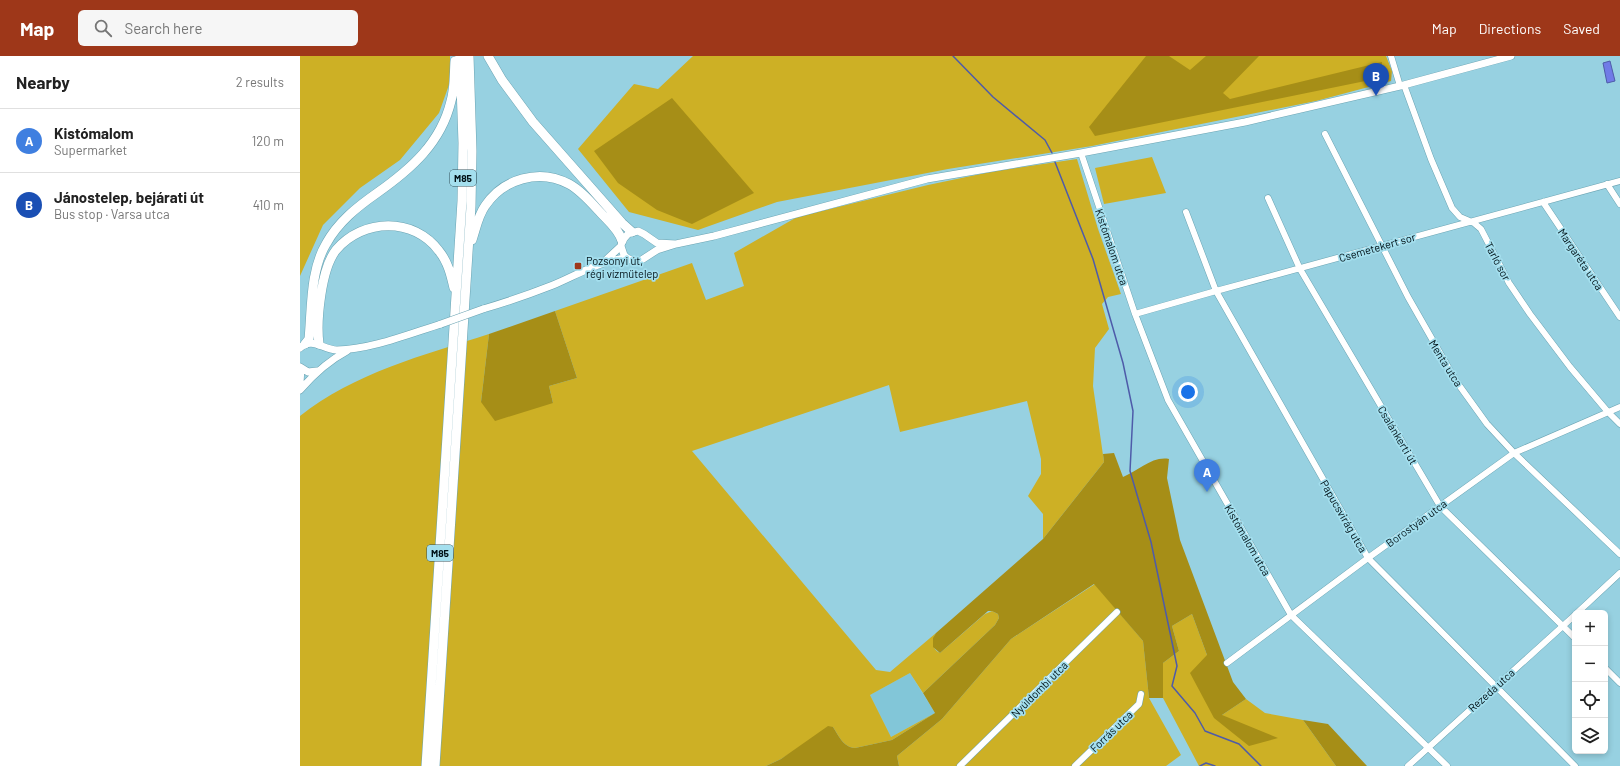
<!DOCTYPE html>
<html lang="en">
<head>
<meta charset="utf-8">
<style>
  body { margin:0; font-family:Barlow,sans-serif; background:#f6f6f6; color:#222 }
  .controls { position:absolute; right:12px; bottom:12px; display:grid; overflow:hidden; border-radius:6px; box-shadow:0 2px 6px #0003 }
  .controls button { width:36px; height:36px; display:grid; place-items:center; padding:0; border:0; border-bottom:1px solid #e0e0e0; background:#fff; color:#222; font:20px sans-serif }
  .you { position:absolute; left:888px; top:336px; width:14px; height:14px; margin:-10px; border:3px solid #fff; border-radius:50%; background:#1a73e8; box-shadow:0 0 0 6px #1a73e833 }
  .badge { display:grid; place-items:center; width:26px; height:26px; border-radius:50%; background:#9e3719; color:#fff; font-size:13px; font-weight:700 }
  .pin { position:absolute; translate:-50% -33px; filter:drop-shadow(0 1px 2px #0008) }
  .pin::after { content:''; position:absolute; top:21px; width:14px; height:12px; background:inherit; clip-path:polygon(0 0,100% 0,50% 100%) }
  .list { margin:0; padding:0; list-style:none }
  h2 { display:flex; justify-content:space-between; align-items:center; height:52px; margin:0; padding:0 16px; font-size:17px }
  h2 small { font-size:13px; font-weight:400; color:#767676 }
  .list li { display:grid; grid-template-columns:26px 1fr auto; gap:12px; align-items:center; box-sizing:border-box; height:64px; padding:0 16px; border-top:1px solid #e0e0e0 }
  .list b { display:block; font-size:15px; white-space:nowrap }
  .list p { margin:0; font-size:13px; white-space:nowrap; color:#767676 }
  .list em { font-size:13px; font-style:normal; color:#767676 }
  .icon { flex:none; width:22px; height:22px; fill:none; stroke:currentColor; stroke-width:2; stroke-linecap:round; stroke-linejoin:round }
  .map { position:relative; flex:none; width:1320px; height:710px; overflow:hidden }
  header { display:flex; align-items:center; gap:24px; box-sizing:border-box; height:56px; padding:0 20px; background:#9e3719; color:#fff }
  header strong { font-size:19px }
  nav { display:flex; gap:22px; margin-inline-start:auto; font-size:14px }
  .search { width:280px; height:36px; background:#f6f6f6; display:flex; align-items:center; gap:10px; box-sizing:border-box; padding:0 14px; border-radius:6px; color:#767676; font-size:15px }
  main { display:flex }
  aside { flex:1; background:#fff }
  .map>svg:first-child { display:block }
</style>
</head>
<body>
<header>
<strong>Map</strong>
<div class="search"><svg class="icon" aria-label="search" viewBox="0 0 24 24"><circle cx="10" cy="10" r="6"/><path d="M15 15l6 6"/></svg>Search here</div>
<nav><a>Map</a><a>Directions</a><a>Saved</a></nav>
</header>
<main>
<aside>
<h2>Nearby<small>2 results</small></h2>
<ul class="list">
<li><span class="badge" style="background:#3f7fe0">A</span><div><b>Kistómalom</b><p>Supermarket</p></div><em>120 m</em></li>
<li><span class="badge" style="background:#1a4fb4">B</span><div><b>Jánostelep, bejárati út</b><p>Bus stop · Varsa utca</p></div><em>410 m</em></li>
</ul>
</aside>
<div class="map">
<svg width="1320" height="710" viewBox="0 0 1320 710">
  <rect width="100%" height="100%" fill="#97d1e1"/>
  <path fill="#82c6d8" d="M610,617L635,657L591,681L570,639Z"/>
  <path fill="#cdb025" d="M0,0H150V26L139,57L100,104L60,132L23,169L0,220Z
    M393,0H1086L1092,15L1091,25L1016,45L792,90L648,113L477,146L398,174L329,156L278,93L334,28L358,33Z
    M852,101L866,137L804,148L795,112Z
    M777,103L798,173L821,238L808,241L802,248L809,273L795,292L793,330L804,406L743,483V458L728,440L741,418V403L727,345L600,376L589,329L392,395L576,614L590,616L636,577C632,584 631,593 640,597L685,558L692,555L698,558L699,562L695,569L623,637L610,617L570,639L591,681L635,657L592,684L555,692C543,691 539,680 533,671L481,703L466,710H0V360C54,317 124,299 189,278L181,346L253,347L249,330L277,322L255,255L392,207L406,244L444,230L434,197L497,161L628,129L695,115Z
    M795,528L843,585L849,642L881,699L866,710H599L597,700L642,663L711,583Z
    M892,558L907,599L922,659L946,643L965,657L1003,664L1036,710H899L863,642V607L879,595L872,570Z"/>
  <path fill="#a68e17" d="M846,0H869L890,14L906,0H959L923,37L930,43L1082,6L1080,22L795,80L789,71Z
    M372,42L454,137L392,168L357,154L318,127L294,95Z
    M255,255L277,322L249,330L253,347L195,365L181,346L189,278Z
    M814,397L823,421C838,415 852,400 869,403L867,422L880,484L933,626L946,643L922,659L978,682L949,690L914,662L890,617L907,599L892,558L872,570L879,595L863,607V642H849L843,585L794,528L711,583L642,663L597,700L599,710H466L481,703L528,670L533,671C539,680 543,691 555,692L592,684L635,657L623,637L695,569L699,562L698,558L692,555H688L640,597L633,591V582L636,577L743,483L804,406L803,398Z
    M1003,664L1028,668L1067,710H1036Z"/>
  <path fill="#707be7" stroke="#4e5ba9" d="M1310,5L1315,25L1307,27L1303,7Z"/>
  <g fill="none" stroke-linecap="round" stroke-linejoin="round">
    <path stroke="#4e5ba9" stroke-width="1.5" d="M653,0L693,41L745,84L752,97
      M755,106L793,203L823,307L833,355L830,415L851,486L877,610L872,630L895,657L905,675L939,688L961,710
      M900,710L906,707L915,710"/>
    <g stroke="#6ba4b3" stroke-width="7">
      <path id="minor" d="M1091,0L1100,30
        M1104,29L1131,103L1152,152L1160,161L1174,167L1181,173L1209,227L1230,258L1270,311L1308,356L1320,368
        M1025,78L1108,241L1156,325L1187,368L1214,397L1320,498
        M781,97L835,258L868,344L991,559L1147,710
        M1307,128L1320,148
        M968,142L1000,213L1140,450L1275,582
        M1243,146L1320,261
        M886,156L916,235L1068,502L1275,710
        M835,258L916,235L1320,125
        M1277,557L1320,517
        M927,607L1068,502L1214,397L1320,351
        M1305,612L1320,627
        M660,710L817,556
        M775,710L839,648L841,638
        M1108,710L1275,559"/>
    </g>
    <g stroke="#6ba4b3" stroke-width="8">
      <path id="major" d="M376,188L357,187L344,178L338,175L328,178L322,185L321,190L324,199L327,202L331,204L340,205L357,194L376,188L414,180L627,123L781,97L945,66L1100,30L1211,0
        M306,204L321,190
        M183,253C207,246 230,238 253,229C277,219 301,204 327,202
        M0,292C12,280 23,294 37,294C69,294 109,278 141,268
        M0,311L8,316L17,315
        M0,327L1,312
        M0,334C14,318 28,305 47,295"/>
    </g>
    <g stroke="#6ba4b3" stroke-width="10">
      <path id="highway" d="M188,0L202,24L233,66L322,167L332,176
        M172,184C176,172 178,160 185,150C203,123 239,112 269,128C280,134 289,144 298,154C306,163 319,173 322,185
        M5,288L9,283C12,252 10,215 26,188C38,166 57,151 77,137C111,113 141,87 151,45C155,32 154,18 155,5
        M19,288C16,265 21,213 36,194C63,162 114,161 139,195C148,206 151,219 154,232
        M126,710L162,145L163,87L160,0
        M135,710L171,150L172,95L169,0"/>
    </g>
    <use href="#minor" stroke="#fff" stroke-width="6"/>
    <use href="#major" stroke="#fff" stroke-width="7"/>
    <use href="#highway" stroke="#fff" stroke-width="9"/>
    <g stroke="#6ba4b3" stroke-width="8" stroke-linecap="butt">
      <path id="major-bridge" d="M141,268L183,253"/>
    </g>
    <use href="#major-bridge" stroke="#fff" stroke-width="7"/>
  </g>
  <rect fill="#9e3719" stroke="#a4dfee" stroke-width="1.5" x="274" y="206" width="8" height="8" rx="2"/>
  <g text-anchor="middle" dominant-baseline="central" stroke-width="3.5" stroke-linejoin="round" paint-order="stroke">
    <g fill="#a4dfee" stroke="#314f58" stroke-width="1">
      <rect x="150" y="114" width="26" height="16" rx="3"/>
      <rect x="127" y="489" width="26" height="16" rx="3"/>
    </g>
    <g font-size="10" font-weight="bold" fill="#001117">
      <text x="163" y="122">M85</text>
      <text x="140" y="497">M85</text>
    </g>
    <g font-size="11" fill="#001117" stroke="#a4dfee">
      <text transform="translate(812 191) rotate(71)">Kistómalom utca</text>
      <text transform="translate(1077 191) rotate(-16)">Csemetekert sor</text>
      <text transform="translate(1281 203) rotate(56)">Margaréta utca</text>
      <text transform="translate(1198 205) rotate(62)">Tarló sor</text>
      <text transform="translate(1146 307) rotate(58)">Menta utca</text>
      <text transform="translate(1098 379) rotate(59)">Csalánkerti út</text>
      <text transform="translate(1044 460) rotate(60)">Papucsvirág utca</text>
      <text transform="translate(1116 467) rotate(-36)">Borostyán utca</text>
      <text transform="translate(948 484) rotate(60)">Kistómalom utca</text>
      <text transform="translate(739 633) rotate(-45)">Nyúldombi utca</text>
      <text transform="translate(1191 634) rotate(-42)">Rezeda utca</text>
      <text transform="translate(811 675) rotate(-44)">Forrás utca</text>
    </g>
    <g font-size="11" fill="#001117" stroke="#a4dfee" text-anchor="start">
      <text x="286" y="204">Pozsonyi út,<tspan x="286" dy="13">régi vízműtelep</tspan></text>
    </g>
  </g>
</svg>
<div class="controls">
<button>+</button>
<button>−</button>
<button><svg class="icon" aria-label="locate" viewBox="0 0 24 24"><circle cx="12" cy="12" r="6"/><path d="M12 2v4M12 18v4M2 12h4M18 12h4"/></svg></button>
<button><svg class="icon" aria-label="layers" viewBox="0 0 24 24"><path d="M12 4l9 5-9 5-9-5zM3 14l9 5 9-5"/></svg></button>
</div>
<div class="you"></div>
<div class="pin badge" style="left:907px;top:436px;background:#3f7fe0">A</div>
<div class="pin badge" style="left:1076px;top:40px;background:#1a4fb4">B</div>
</div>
</main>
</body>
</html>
